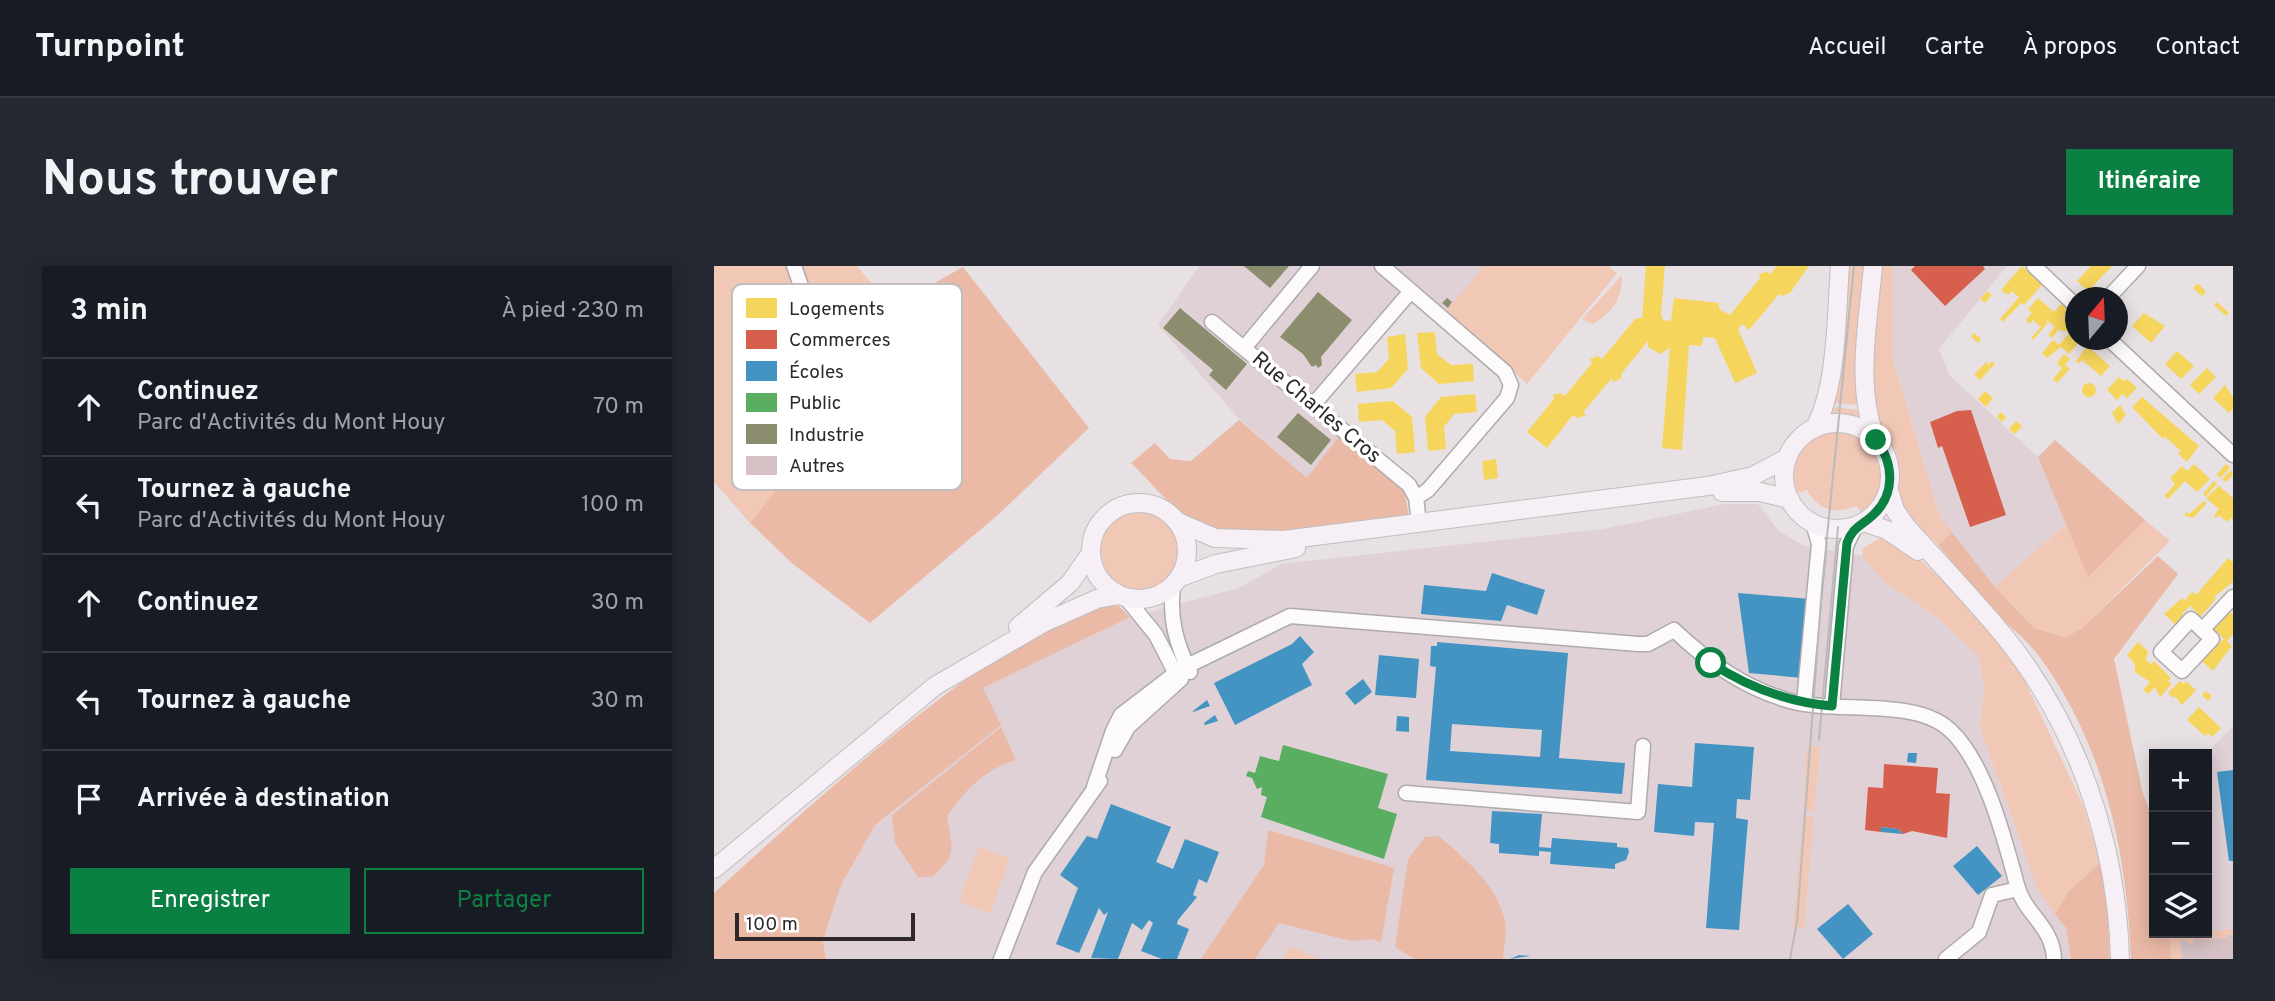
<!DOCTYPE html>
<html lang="fr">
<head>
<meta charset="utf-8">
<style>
  body { margin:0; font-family:Overpass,sans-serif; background:#242831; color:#f1f3f6 }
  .controls { position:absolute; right:21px; bottom:21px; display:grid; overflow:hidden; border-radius:0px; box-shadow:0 4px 18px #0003 }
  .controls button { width:63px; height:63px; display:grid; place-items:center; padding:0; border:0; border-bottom:2px solid #363941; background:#171b24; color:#f1f3f6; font:35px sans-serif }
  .compass { position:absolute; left:1351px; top:21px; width:63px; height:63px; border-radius:50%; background:#171b24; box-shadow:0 4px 18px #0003; rotate:19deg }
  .scale { position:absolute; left:21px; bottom:18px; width:180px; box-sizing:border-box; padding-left:7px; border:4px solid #2d282a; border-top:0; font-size:19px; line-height:24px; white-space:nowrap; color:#2d282a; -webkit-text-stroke:5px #fff; paint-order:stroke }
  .stop { position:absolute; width:21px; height:21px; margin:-16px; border:5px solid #0b8043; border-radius:50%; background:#fff }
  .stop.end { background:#0b8043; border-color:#fff; box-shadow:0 2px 7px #0008 }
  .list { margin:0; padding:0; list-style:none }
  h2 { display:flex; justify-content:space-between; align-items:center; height:91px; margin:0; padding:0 28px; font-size:30px }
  h2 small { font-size:23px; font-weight:400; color:#9ea1a6 }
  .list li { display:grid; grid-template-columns:46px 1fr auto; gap:21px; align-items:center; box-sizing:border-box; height:98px; padding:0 28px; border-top:2px solid #363941 }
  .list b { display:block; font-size:26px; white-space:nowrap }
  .list p { margin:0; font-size:23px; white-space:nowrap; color:#9ea1a6 }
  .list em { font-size:23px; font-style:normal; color:#9ea1a6 }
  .actions { display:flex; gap:14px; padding:21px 28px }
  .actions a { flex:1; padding:16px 0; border:2px solid #0b8043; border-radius:0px; text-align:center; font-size:24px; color:#0b8043 }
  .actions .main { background:#0b8043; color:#fff }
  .icon { flex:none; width:38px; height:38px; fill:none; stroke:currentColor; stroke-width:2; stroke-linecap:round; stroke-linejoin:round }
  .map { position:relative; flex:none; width:1519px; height:693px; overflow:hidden; border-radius:0px }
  header { display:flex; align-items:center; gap:42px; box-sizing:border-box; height:98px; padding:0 35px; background:#171b24; border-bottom:2px solid #363941 }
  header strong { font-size:33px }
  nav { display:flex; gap:38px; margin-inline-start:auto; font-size:24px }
  .intro { display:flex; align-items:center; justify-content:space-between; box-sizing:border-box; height:168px; padding:0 42px }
  h1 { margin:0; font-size:49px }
  .button { padding:18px 32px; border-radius:0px; background:#0b8043; color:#fff; font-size:24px; font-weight:700 }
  main { display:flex; gap:42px; padding:0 42px }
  aside { flex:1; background:#171b24; border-radius:0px; box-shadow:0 4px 18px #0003 }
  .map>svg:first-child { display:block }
</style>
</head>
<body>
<header>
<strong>Turnpoint</strong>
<nav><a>Accueil</a><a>Carte</a><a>À propos</a><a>Contact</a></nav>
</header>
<div class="intro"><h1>Nous trouver</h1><a class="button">Itinéraire</a></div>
<main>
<aside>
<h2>3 min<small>À pied · 230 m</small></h2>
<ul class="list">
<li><svg class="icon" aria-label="ahead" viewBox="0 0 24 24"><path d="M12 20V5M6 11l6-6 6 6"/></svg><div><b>Continuez</b><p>Parc d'Activités du Mont Houy</p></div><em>70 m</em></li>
<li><svg class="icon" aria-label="left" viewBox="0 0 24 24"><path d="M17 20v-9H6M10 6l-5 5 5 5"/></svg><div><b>Tournez à gauche</b><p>Parc d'Activités du Mont Houy</p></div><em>100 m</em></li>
<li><svg class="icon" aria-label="ahead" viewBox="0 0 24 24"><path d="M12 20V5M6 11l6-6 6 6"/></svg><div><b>Continuez</b></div><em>30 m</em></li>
<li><svg class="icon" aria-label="left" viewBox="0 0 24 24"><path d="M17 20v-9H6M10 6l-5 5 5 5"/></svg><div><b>Tournez à gauche</b></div><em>30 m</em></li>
<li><svg class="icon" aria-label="arrive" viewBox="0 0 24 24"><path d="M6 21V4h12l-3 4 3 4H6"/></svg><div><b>Arrivée à destination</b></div></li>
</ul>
<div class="actions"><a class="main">Enregistrer</a><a>Partager</a></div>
</aside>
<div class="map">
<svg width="1519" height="693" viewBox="0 0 1519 693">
  <rect width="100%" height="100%" fill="#e8e1e4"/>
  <path fill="#dfd1d6" d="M485,0H765L767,4L732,45L698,14L593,143L625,170L593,213L525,153L444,59Z
    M1178,0H1293L1225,83L1236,110L1324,191L1353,257L1281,321L1226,251L1178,91Z
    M1011,238H1044L1064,264L1088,279L1148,290L1170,316L1223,351L1265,391L1270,421L1266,462L1307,577L1352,662L1357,693H112L109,674L127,619L161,559L269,422L416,351L525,322L567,298L889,263Z
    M1519,460V663L1493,666L1492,488Z"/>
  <path fill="#f1c7b6" d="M0,0H143L177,41L116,75L209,72L227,86L245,119L233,139L214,155L175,166L116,148L85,195L36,257L0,216Z
    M765,0H894L903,7L813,118L732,45L767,4Z
    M1130,0H1156L1146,139L1114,137Z
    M1163,0H1178V91L1226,251L1238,266L1224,279L1184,239V191L1178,178L1161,158L1156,128Z
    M908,9C908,33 900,45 879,58L868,53Z
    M1124,141L1147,145L1146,151H1115L1113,142Z
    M1124,165C1166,171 1183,220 1148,246L1142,240C1122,249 1104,244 1093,224L1083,227C1072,195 1093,168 1124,165Z
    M387 285a39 39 0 1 1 78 0a39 39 0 1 1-78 0Z
    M1431,254L1456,275L1366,364L1352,371L1320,362L1281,321L1353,257L1374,310Z
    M1168,271L1202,290L1251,335L1302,396L1369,539L1386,597L1355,625L1341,648L1324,624L1266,462L1270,421L1265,391L1223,351L1170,316L1148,290L1149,282Z
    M1093,480L1106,481L1100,546L1089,544Z
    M1089,550L1100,551L1090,662L1079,661Z
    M265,581L296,592L276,648L245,635Z
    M1519,663V693H1457L1454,669Z
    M575,680L605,693H569Z"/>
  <path fill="#eabaa6" d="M249,1L375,162L285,248L156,357L79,298L36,257L85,195L116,148L175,166L214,155L233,139L245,119L227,86L209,72L197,80L185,73L122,94L116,75Z
    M525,154L593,212L625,170L690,224L695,251C627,262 523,288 463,243C447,230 432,211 417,197L441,177L456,193L477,195Z
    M1341,174L1431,254L1374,311L1324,191Z
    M1238,266L1281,321L1320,362L1352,371L1367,363L1444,290L1464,308L1400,393L1429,528L1440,555V667H1488L1455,669L1457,693H1417C1413,586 1390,478 1325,390C1311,371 1291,358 1275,341C1257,321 1241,299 1224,279Z
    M383,340H405L416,351L269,422L287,459L161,559L127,619L109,674L112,693H0V627C98,538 207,436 320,369C340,358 362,350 383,340Z
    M287,461L302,494C273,502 248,526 233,551C238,582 244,589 218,611H204L181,577L178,549Z
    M554,564L680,602L667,677L659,673L637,675L565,657L541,693H487L550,599Z
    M725,570C752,594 783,618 791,655C793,666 790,681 789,693H700L681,681L694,593L711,571Z
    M1386,597L1392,621L1396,693H1357L1352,662L1341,648L1355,625Z"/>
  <path fill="#f6d55c" d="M932,0H951L947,48L949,54L957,55L960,32L1005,37V43L1016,49L1046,12L1045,9L1053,5L1056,8L1063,0H1095L1076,27L1068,30L1065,28L1035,64L1028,58L1024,63L1043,107L1021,117L1001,72L989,71L988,80L975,79L968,184L948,182L956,82L946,88L934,81V75L907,108L908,112L900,116L897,113L870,145L871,150L863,152L859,149L833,182L813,166L840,133L839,129L847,127L851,130L878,97L876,93L884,90L888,93L922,52H928Z
    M1308,0L1328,19L1310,39L1307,37L1289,56L1286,53L1305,31L1298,25L1294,29L1287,24Z
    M1377,0H1398L1374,25L1363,15Z
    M1484,17L1492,26L1488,30L1479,22Z
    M1273,25L1278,29L1271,37L1266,33Z
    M1324,32L1340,46L1347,38L1354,44L1346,56L1355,46L1362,52L1358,64L1362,74H1367L1355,88L1347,81L1333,92L1328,87L1339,74L1345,79L1356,66L1344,64L1338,72L1334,69L1341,61L1333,54V58L1319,74L1317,72L1327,61L1319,54L1316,58L1312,54L1318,47L1314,43Z
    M1503,36L1515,47L1512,50L1500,39Z
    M1430,47L1451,60L1437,77L1418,60Z
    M721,66L723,88L737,99L759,98L760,115L725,118L707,102L703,67Z
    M1260,67L1267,73L1264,77L1257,71Z
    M691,68L694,103L677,122L643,126L641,108L663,106L675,93L673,71Z
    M1373,80L1396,100L1387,110L1368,94L1365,98L1362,95Z
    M1463,85L1480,100L1467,113L1451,98Z
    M1350,88L1356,93L1351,99L1356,103L1343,117L1339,113L1348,102L1343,97Z
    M1278,95L1281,98L1266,114L1260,109L1272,96L1275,99Z
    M1493,102L1502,111L1485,128L1476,119Z
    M1405,111L1410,115L1413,113L1423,122L1413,132L1408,128L1403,134L1393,124Z
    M1368 124a7 7 0 1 1 14 0a7 7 0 1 1-14 0Z
    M1511,119L1519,131V143L1515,147L1499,132Z
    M1271,125L1279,132L1272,141L1264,133Z
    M761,128L763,146L740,148L730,161L732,183L714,185L711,151L727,131Z
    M1428,131L1485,180L1473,196L1464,188L1467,185L1450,170L1449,173L1418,141Z
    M679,135L698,151L701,186L683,188L681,165L668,154L645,156L644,138Z
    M1406,139L1412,149L1404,158L1398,147Z
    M1287,146L1292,151L1288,156L1283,151Z
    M1302,155L1308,160L1301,168L1295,163Z
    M782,193L784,212L770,214L768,195Z
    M1480,198L1496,213L1483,226L1471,215L1454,233L1450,230L1461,218L1456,212L1468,200L1473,205Z
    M1512,198L1516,202L1506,212L1503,208Z
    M1517,204L1519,209L1512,216L1508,213Z
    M1500,215L1503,218L1491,231L1489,228Z
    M1505,220L1519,232V254L1517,252L1513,256L1505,249L1502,252L1500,249L1505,243L1492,232Z
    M1490,235L1493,237L1479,252L1470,249L1473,246L1475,248Z
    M1514,292L1519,296V316L1500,331L1502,333L1487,350L1476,340L1468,348L1471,351L1463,360L1450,348L1468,332L1470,335L1478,326L1482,329Z
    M1516,346L1519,349V368L1513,375L1518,380L1499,405L1486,393L1510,373L1500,363Z
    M1424,376L1434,385L1432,394L1437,398L1440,395L1457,412L1454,415L1458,418L1446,431L1441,421L1434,428L1429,424L1436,416L1421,406V398L1413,389Z
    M1466,415L1470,418L1472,415L1482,424L1468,439L1461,430L1459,432L1454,427Z
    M1492,425L1498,430L1494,435L1488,429Z
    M1485,441L1507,462L1498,471L1494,467L1491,470L1473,454Z"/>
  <path fill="#d6604d" d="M1201,0H1269L1271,3L1231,40L1197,4Z
    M1257,144L1292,249L1256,261L1228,180L1224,182L1216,156L1243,145Z
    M1170,498L1224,502L1222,527L1236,528L1233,572L1198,565L1189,568L1184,563L1167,561V566L1151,564L1154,521L1169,522Z"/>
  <path fill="#4393c3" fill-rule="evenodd" d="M778,307L831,324L823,349L793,339L787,355L707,348L710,319L772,325Z
    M1024,327L1096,333L1089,412L1035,407Z
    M586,370L600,386L588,398L598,419L521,459L500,417L578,378Z
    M723,376L854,387L845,492L911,497L908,528L712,514L722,401L716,400L717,380H723ZM738,458L828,464L826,491L736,485Z
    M665,389L705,393L702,432L661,429Z
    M649,413L658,426L641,439L631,427Z
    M493,434L496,440L479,446V445Z
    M501,449L504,455L491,459L490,457Z
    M683,450L695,451V466L682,465Z
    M981,477L1040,481L1036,534L1023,533L1022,552L1034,554L1025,664L992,662L1000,557L981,556L980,570L940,566L944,518L978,521Z
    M1194,487H1203L1202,497L1193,496Z
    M1519,504V595H1515L1503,506Z
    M397,538L457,561L442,596L459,603L471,573L505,586L493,617L485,613L479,629L483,631L464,654L463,658L475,663L463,693H448L427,685L439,657L435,654L428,664L418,657L404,693L377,692L394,646L390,649L385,642L365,687L342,678L364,622L346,609L373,570L383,573Z
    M778,545L828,548L825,581L837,582L838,572L903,577V581L914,582L915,586L912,594L901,598V603L836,598L837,586L825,585V590L785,587V578L776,577Z
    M1167,561L1184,563L1189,568L1167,566Z
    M1263,580L1288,610L1264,629L1239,600Z
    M1134,638L1159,668L1129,693L1103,663Z
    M805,689L816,690L796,693Z"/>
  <path fill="#5aae61" d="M569,479L674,508L664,542L683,548L670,593L547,551L553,531L547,529L548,521L543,523L538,512L532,510L534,505L541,507L546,490L565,495Z"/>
  <path fill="#8c8c6e" d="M530,0H575L556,22Z
    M604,26L638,54L607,91L608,99L604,102L602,99L598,101L589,88L566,71Z
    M733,32L738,36L734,42L728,37Z
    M466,42L533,98L512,124L495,109L499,104L449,62Z
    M584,147L617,174L597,199L563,171Z"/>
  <path fill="#d6c2c4" d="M1513,669H1519V693H1468L1466,675H1473L1474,678L1480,677V674L1513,672Z"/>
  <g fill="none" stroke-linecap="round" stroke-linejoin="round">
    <g stroke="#afabac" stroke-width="17">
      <path id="minor" d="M80,0L142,175
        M668,0L791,106L797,119L793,132L714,224L702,232
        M1320,0L1362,40
        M1394,32L1424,0
        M498,56L695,219L702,232L705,257
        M1396,74L1519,189
        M530,82L598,0
        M599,139L697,25
        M459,320C455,352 462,377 476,406
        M412,332L442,369L465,414
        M1477,353L1498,373L1468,405L1447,386Z
        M1488,364L1519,331
        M1090,437L1105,278L1099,257
        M1118,440L1132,280L1142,259
        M401,484L414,461L467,413
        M380,521L399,465L407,449L467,403L576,350L924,378H934L960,364C994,396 1030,422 1076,435C1122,448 1201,431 1236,464C1271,496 1291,574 1303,619C1310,648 1339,660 1340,693
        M692,527L924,546L929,480
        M287,693L321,606L386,515
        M1232,693L1265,666L1278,629L1304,623"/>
    </g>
    <g stroke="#c1bdbf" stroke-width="20">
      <path id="major" d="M1159,0C1154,57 1141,120 1162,174
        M1070 210a53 53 0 1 1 106 0a53 53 0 1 1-106 0Z
        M1100,163C1124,121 1122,47 1126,0
        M1175,224L1181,244L1191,259C1224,296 1259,332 1291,371C1364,462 1403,577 1406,693
        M1008,226H1046L1076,233
        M377 285a48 48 0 1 1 96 0a48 48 0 1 1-96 0Z
        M464,256L501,272L570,274L994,220L1039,210L1073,192
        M1149,256L1173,264L1204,285
        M467,311L502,298L582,282
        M304,361L356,317L377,287
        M0,603L221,420L331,356L383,333L405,329"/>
    </g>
    <use href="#minor" stroke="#fcfafb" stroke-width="14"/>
    <use href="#major" stroke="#f6eff6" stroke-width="18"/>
    <path stroke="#bbbaba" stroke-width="2" d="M1105,474L1124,261
      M1076,693L1083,656L1108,321L1140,0"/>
  </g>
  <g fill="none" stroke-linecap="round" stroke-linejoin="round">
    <path stroke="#0b8043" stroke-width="9" d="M997,397C1035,422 1073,436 1118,440L1133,277C1138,262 1147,260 1158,250C1182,229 1180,197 1162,174"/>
  </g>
  <g text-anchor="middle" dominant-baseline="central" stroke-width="7" stroke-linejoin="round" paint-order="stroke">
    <g font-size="21" fill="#2d282a" stroke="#fff">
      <text transform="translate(602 142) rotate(40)">Rue Charles Cros</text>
    </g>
  </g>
  <rect x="18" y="18" width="230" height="206" rx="10" fill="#fff" stroke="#c0bebf" stroke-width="2"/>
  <rect x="32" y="32" width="31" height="20" fill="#f6d55c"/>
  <rect x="32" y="64" width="31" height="19" fill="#d6604d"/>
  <rect x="32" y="95" width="31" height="20" fill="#4393c3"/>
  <rect x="32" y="127" width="31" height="19" fill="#5aae61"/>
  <rect x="32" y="158" width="31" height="20" fill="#8c8c6e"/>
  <rect x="32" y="190" width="31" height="19" fill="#d6c2c4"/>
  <g font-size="19" fill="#2d282a">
    <text x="75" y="49">Logements</text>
    <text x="75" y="80">Commerces</text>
    <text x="75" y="112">Écoles</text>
    <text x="75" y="143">Public</text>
    <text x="75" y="175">Industrie</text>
    <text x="75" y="206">Autres</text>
  </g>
</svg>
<div class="controls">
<button>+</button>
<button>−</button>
<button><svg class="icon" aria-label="layers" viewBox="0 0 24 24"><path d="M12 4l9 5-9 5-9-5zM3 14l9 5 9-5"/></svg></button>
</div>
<svg class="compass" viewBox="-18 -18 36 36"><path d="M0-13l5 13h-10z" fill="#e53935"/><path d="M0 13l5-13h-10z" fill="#9ea1a6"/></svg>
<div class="scale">100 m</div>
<div class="stop" style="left:997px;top:397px"></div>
<div class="stop end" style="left:1162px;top:174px"></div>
</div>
</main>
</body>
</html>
